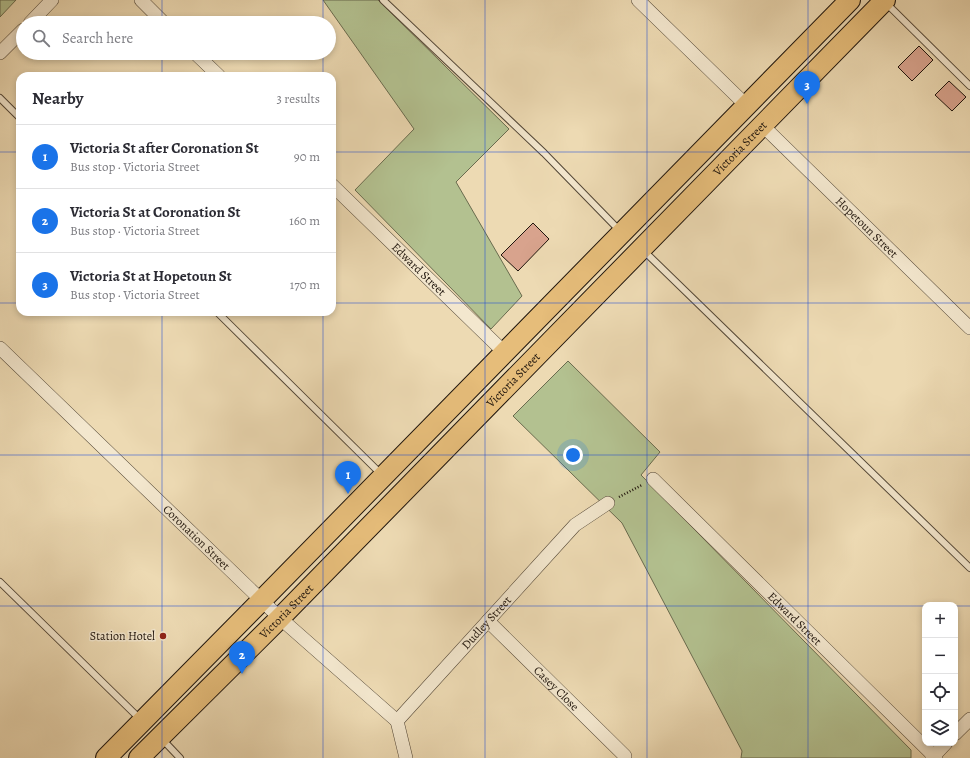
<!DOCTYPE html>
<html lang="en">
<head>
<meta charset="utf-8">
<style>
  body { margin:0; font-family:Alegreya,serif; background:#f7f7f7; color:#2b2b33 }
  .controls { position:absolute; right:12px; bottom:12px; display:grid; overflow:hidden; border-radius:8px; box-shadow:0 2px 6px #0003 }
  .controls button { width:36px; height:36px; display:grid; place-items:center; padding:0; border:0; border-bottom:1px solid #e1e1e2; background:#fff; color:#2b2b33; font:20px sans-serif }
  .you { position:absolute; left:573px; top:455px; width:14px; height:14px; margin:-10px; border:3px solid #fff; border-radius:50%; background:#1a73e8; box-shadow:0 0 0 6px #1a73e833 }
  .badge { display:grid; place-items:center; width:26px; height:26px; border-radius:50%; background:#1a73e8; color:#fff; font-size:13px; font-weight:700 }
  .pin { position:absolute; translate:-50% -33px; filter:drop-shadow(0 1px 2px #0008) }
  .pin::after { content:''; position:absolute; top:21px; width:14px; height:12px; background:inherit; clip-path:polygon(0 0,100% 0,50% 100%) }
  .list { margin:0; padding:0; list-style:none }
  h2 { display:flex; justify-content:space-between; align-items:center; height:52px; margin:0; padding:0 16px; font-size:17px }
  h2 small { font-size:13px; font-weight:400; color:#7c7c81 }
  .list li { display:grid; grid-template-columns:26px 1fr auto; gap:12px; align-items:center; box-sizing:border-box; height:64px; padding:0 16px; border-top:1px solid #e1e1e2 }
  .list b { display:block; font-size:15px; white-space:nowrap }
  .list p { margin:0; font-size:13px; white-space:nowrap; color:#7c7c81 }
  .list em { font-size:13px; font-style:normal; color:#7c7c81 }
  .icon { flex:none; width:22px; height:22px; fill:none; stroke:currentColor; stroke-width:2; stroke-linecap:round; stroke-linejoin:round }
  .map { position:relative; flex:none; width:970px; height:758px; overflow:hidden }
  .search { position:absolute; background:#fff; box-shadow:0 2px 6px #0003; left:16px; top:16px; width:320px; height:44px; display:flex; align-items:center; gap:10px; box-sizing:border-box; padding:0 14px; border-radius:22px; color:#7c7c81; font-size:15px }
  .panel { position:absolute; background:#fff; box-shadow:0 2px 6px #0003; left:16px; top:72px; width:320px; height:244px; border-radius:12px }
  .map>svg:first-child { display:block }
</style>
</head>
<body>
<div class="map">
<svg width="970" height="758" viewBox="0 0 970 758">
  <rect width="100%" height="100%" fill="#eddab3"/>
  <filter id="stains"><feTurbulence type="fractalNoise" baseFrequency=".005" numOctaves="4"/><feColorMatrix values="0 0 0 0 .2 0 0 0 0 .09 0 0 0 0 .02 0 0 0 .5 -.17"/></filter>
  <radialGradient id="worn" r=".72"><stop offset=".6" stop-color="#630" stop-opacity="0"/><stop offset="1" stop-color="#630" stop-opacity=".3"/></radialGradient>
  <path fill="#b3c190" stroke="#696b4e" d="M0,0H16L0,17Z
    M323,0H378L509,129L456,182L522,296L491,329L355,190L414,129Z
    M568,361L660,452L641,475L911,750V758H741L742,751L622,523L513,416Z"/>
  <path fill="#d8a38d" stroke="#1f150d" d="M919,46L933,60L912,81L898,67Z
    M949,81L966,97L952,111L935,95Z
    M533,223L549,239L518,271L501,255Z"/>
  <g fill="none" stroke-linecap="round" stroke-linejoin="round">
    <g stroke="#524636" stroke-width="8">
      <path id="service" d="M383,0L544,153L620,231
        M885,2L970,86
        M0,98L20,118
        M643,250L970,568
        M217,312L381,474
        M0,582L140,719
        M162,739L180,758"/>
    </g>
    <g stroke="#524636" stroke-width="14">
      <g id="minor">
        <path d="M141,0L164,23"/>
        <path d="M638,0L747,106"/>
        <path d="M30,23L52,0"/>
        <path d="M0,53L23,30"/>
        <path d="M195,53L219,76"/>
        <path id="s1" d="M763,126L970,328"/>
        <path id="s2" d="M332,185L505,353"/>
        <path id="s3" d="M0,348L280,618L397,721"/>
        <path id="s4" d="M653,479L936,758"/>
        <path id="s5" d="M488,621L625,756"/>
        <path d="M955,734L970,719"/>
        <path id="s6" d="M406,758L397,721L575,525L608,503"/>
        <path d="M932,758L946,743"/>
      </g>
    </g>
    <g stroke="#1f150d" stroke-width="22">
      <g id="primary">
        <path d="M106,758L262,600L850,0"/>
        <path id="s7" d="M139,758L280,618L885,0"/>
      </g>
    </g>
    <path stroke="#1f150d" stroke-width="2.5" stroke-dasharray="1 2" stroke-linecap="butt" d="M619,497L642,485"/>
    <use href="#service" stroke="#f3e7ce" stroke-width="6"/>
    <use href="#minor" stroke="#f3e7ce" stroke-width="13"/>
    <use href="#primary" stroke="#e6bd7a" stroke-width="20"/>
  </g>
  <path fill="none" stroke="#1d4ed8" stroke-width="1" stroke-opacity="0.55" d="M162,0V23M323,0V23M485,0V758M647,0V758M808,0V758M162,53V76M323,53V76M0,152H20M332,152H970M0,303H20M332,303H970M162,312V758M323,312V758M0,455H970M0,606H925M955,606H970"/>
  <circle fill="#8f2418" stroke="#f3e7ce" stroke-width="1.5" cx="163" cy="636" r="4"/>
  <g text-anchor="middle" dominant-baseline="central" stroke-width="3" stroke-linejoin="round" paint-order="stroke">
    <g font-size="12" fill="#1f150d" stroke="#f3e7ce">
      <text stroke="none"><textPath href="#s7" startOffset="856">Victoria Street</textPath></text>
      <text stroke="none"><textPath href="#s1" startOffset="145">Hopetoun Street</textPath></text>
      <text stroke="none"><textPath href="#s2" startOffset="121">Edward Street</textPath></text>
      <text stroke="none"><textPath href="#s7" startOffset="532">Victoria Street</textPath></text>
      <text stroke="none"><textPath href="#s3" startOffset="273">Coronation Street</textPath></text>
      <text stroke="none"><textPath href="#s7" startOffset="208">Victoria Street</textPath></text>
      <text stroke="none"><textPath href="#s4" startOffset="199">Edward Street</textPath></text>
      <text stroke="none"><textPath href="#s6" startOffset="171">Dudley Street</textPath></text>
      <text stroke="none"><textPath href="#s5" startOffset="96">Casey Close</textPath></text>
    </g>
    <g font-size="12" fill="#1f150d" stroke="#f3e7ce" text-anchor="end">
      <text x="155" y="636">Station Hotel</text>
    </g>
  </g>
  <rect width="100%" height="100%" filter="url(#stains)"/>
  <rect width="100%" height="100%" fill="url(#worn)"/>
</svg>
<div class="controls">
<button>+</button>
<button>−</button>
<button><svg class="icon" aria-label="locate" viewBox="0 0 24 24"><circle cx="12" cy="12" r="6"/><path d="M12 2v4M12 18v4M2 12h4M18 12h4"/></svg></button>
<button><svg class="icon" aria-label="layers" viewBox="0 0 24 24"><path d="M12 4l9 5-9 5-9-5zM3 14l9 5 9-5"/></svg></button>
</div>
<div class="you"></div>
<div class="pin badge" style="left:348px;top:494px">1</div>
<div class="pin badge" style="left:242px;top:674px">2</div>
<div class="pin badge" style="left:807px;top:104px">3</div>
<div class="search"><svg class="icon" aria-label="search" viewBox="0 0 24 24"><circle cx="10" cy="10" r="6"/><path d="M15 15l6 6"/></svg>Search here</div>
<section class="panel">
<h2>Nearby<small>3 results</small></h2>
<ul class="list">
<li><span class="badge">1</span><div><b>Victoria St after Coronation St</b><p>Bus stop · Victoria Street</p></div><em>90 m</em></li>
<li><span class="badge">2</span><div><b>Victoria St at Coronation St</b><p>Bus stop · Victoria Street</p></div><em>160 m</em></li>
<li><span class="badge">3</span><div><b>Victoria St at Hopetoun St</b><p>Bus stop · Victoria Street</p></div><em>170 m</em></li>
</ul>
</section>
</div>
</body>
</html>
